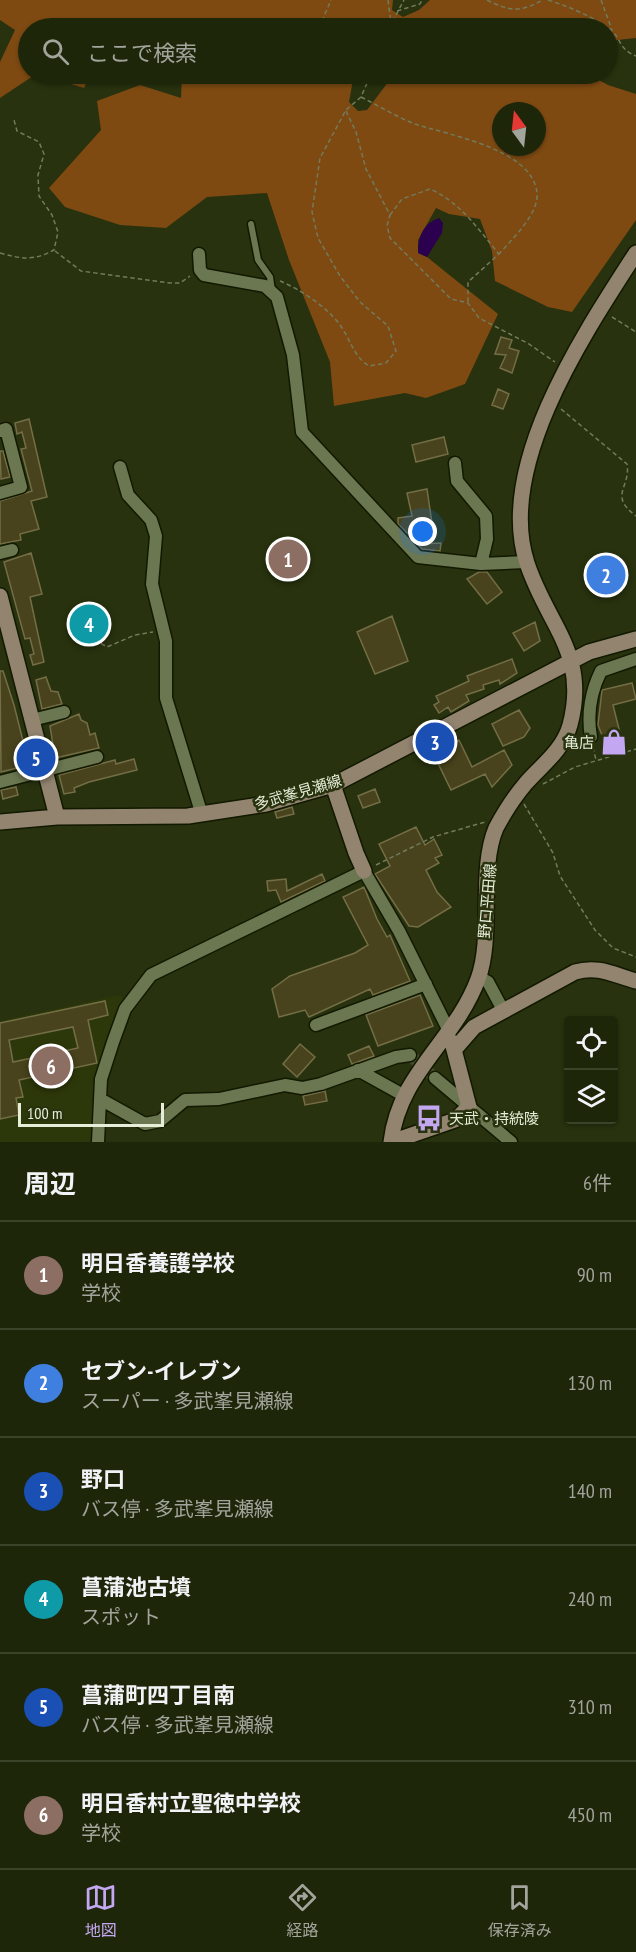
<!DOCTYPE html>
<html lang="ja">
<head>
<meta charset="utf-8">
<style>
  body { margin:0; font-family:"PT Sans Narrow","Noto Sans JP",sans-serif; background:#262e13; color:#f1f3f6 }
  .controls { position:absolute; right:18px; bottom:18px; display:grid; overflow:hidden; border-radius:6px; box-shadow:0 2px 4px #0004 }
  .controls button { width:54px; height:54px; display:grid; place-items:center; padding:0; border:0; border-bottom:2px solid #3c432b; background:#1e260a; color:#f1f3f6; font:30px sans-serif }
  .compass { position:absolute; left:492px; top:102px; width:54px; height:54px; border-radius:50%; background:#1e260a; box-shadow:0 2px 4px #0004; rotate:345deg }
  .scale { position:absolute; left:18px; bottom:15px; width:146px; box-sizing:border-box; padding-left:6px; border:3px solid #e6edd8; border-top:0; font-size:16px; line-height:21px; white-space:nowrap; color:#e6edd8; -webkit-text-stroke:4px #28320e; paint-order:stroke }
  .you { position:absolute; left:423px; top:532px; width:21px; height:21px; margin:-15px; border:4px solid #fff; border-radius:50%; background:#1a73e8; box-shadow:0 0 0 9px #1a73e833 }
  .badge { display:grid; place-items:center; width:39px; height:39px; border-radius:50%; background:#c4a7f1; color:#fff; font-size:20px; font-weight:700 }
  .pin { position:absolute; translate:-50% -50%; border:3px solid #fff; box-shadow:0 2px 6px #0006 }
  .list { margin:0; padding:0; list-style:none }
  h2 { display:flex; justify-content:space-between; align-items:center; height:78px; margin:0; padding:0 24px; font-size:26px }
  h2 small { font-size:20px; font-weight:400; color:#a1a59c }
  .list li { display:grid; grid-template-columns:39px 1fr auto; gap:18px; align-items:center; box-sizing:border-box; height:108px; padding:0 24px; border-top:2px solid #3c432b }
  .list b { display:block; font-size:22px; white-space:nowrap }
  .list p { margin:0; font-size:20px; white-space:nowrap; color:#a1a59c }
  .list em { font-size:20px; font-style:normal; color:#a1a59c }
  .icon { flex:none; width:33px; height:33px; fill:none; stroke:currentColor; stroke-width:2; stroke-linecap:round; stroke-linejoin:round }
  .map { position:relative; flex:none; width:636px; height:1142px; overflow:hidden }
  .search { position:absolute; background:#1e260a; box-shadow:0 2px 4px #0004; left:18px; right:18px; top:18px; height:66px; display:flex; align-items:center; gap:15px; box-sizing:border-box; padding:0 21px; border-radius:33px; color:#a1a59c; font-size:22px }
  .sheet { height:726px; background:#1e260a }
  nav { display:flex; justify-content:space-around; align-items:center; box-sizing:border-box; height:84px; border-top:2px solid #3c432b; background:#1e260a; font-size:16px; color:#a1a59c }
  nav a { display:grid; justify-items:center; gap:3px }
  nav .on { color:#c4a7f1 }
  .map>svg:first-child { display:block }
</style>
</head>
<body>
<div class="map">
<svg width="636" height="1142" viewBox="0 0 636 1142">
  <rect width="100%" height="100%" fill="#28320e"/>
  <path fill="#2d380a" d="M115,996H121L124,1005L114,1029L94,1142H0V1021Z"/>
  <path fill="#7e4a12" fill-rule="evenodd" d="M0,0H393L392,10L403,17L419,10L430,0H636V38L608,41V28H588L583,24L558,28H28V74H36L0,98V62L15,30L0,20Z
    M38,74H90L84,88Z
    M182,74H354L349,102L358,111L367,110L392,77L390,74H516L519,77L527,74H588L608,85L636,94V220L572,312L548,307L495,281L492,251L480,219L449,214L436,208L418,240V253L427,257L498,314L465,384L426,398L405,393L334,406L330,362L289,260L267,193L207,197L166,228L120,225L65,207L49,188L101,130L97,101L140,85L181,98ZM501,111H537V147H501Z"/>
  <path fill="#2b004e" d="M439,218L443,223L442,233L427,257L418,253C418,236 423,224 439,218Z"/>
  <path fill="#48431c" stroke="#736e46" stroke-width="1.5" fill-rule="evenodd" d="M501,337L512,340L509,348L519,351L512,373L500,368L506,355L495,354Z
    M498,389L509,394L503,409L492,405Z
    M29,419L47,497L31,501L39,529L20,534L21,540L0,544V501L32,491L21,449L26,448L22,432L17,434L15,423Z
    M444,437L448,454L416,462L412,445Z
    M0,451H3L10,477L1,479Z
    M427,489L433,530L407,533L398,524V518L412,516L407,493Z
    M441,543L440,551L422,549L417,544Z
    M31,553L42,594L30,597L44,662L33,665L30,655L34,654L30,638L25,639L4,562Z
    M607,556L622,587L605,595L591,563Z
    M479,572H487L502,592L487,604L467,579Z
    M392,616L408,661L375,674L357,632Z
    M535,622L540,641L524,651L513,633Z
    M512,659L517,673L500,684L499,680L483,685L484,689L466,695L469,701L451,712L448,707L439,713L434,705L439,702L436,696L469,681L467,676Z
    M0,671H3L14,705L29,765L1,772Z
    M46,677L51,691L58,692L62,704L42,709L36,680Z
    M632,683L636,699L613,705L624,749L609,753L598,725L602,690Z
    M519,710L530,728L524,737L503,746L492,724Z
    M79,714L81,720L87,723L90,735L95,733L99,748L55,758L50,726Z
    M459,740L472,767L504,750L512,765L492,787L485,774L451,790L433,753Z
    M134,759L137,770L89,782L74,788L75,792L64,794L59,775L115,760L116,764Z
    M16,787L18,795L3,799L1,790Z
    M375,789L380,802L363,808L358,796Z
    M292,807L294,814L277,818L275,812Z
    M416,827L425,845L434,839L442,855L435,858L439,863L426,870L437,892L451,907L418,927L409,926L375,874L390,866L379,844Z
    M322,874L325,881L281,902L276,890L268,891L267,881L286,879L287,891Z
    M364,887L377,919L387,937L390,935L410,981L373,995L370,989L309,1017L305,1010L279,1017L272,989L290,976L355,953L368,945L343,897Z
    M420,995L433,1026L378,1046L366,1015Z
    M105,1001L108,1015L88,1020L97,1063L19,1080L23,1097L16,1098L19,1115L0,1119V1023ZM73,1027L78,1048L13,1062L9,1040Z
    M300,1044L315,1057L297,1077L283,1064Z
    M369,1046L374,1056L352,1064L348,1055Z
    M325,1091L327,1101L305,1105L303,1096Z"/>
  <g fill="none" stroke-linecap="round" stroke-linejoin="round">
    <path stroke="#444e2c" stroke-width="12" stroke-dasharray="12 6" stroke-linecap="butt" d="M410,1055L435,1078"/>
    <g stroke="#121901" stroke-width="9">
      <path id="lane" d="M251,224L258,260L270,277L272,291"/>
    </g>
    <g stroke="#121901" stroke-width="15">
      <path id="street" d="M199,254L200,270L204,275L265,286L277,297L293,355L302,432L418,557L481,564L526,562
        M0,431L6,429L21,487L0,493
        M455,463L457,481L486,516L487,539L481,564
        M120,467L128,495L151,520L156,536L152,584L166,641V698L202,815
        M0,553L12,550
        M32,720L64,712
        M591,737C587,715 591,691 601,671L636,659
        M0,782L97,757
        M479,977L488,982L503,1010
        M316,1025L426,984
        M358,1070L403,1095
        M435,1078L511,1142
        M100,1099L145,1124L160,1121L185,1100L219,1099L285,1085L302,1088L321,1084L396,1057L410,1055
        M98,1142L101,1079L113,1042L125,1009L151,975L364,871L399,931L449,1031"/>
    </g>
    <g stroke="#121901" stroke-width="18">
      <path id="secondary" d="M0,596L57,817
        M333,785L356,853L364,871
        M0,822L57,817L188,816L266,804L333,785L589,652L636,639
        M454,1050L474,1027L575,972C598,965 614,975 636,981
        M391,1142C399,1073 455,1041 478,979C494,936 478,870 496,828C504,813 515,796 526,783C542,765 563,750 570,725C589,653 547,625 527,563C495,466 585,332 636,253
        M391,1142L455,1120L469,1107L452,1042"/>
    </g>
    <path stroke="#727b5c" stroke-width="1.5" stroke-dasharray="4.5 3" stroke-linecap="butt" d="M388,0L391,23
      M487,0C511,12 520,12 543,0
      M548,0C570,7 591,16 610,29C622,39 618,49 636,56
      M601,0L612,30
      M397,11L420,4L422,0
      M319,28L331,0
      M389,28L404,0
      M361,97C379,106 397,117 415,124C448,135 533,149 537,193C539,214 512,239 499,254
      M346,111L356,132L366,169L390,215L387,226L390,238L451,299L468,303L479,318L529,344L555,362
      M390,215L402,199L430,189C460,202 478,229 499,254L468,282V302
      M55,251L81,271L170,283H180L190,276
      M0,253C21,259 34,261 54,250L58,232L52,215L39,196L38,175L44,154L39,142L17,131L14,120
      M280,281C301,290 326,306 340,325C351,340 353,356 369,366L386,363L396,351L388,326L360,302L340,276L318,238L312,212L320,158L346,110L361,97L371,74L344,79L338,74
      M612,317L636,332
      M561,409L627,464C631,488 608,495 636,516
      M88,636L107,647L135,635L153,632
      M593,747L596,760
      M543,784L575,767L636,749
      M524,804L553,853L560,876L595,930L613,948L636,957
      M376,865L433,837L485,822"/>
    <use href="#lane" stroke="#6b7751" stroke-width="6"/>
    <use href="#street" stroke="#6b7751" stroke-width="12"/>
    <use href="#secondary" stroke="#92846f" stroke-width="15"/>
  </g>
  <defs>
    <g id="shop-bare" transform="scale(2.07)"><path d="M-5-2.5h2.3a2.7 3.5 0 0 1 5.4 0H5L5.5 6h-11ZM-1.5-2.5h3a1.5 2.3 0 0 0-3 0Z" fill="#c4a7f1" stroke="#28320e" stroke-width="2.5" paint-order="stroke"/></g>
    <g id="bus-bare" transform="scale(2.07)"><path d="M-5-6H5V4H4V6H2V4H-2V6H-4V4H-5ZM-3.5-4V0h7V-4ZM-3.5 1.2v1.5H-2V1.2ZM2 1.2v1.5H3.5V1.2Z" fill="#c4a7f1" stroke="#28320e" stroke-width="2.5" paint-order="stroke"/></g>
  </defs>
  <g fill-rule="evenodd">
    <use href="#shop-bare" x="614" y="742"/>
    <use href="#bus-bare" x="429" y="1118"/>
  </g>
  <g text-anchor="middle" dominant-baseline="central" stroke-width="5" stroke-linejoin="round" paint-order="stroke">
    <g font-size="15" fill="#e6edd8" stroke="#28320e" text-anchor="end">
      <text x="594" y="742">亀店</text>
      <text x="449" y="1118" text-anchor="start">天武・持統陵</text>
    </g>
    <g font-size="15" fill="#e6edd8" stroke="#28320e">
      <text transform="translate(298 792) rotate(-16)">多武峯見瀬線</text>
      <text transform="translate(487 901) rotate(-85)">野口平田線</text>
    </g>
  </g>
</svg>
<div class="controls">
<button><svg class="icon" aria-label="locate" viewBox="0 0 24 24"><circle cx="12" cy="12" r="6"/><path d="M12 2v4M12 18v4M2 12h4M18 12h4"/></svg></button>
<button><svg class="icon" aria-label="layers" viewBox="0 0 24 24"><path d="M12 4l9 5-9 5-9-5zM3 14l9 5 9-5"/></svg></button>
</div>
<svg class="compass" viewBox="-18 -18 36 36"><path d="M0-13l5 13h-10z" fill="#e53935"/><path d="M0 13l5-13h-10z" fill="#a1a59c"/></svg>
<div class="scale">100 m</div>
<div class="you"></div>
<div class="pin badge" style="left:288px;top:559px;background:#8d6e63">1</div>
<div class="pin badge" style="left:606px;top:575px;background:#3f7fe0">2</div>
<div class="pin badge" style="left:435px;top:742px;background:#1a4fb4">3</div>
<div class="pin badge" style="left:89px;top:624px;background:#0f9aa8">4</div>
<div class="pin badge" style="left:36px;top:758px;background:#1a4fb4">5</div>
<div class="pin badge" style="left:51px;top:1066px;background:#8d6e63">6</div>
<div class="search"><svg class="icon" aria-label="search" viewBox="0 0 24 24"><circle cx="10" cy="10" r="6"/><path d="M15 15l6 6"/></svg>ここで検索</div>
</div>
<section class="sheet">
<h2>周辺<small>6件</small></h2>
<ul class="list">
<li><span class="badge" style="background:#8d6e63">1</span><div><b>明日香養護学校</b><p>学校</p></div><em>90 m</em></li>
<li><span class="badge" style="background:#3f7fe0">2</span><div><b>セブン-イレブン</b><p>スーパー · 多武峯見瀬線</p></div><em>130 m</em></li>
<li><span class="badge" style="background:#1a4fb4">3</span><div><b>野口</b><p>バス停 · 多武峯見瀬線</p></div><em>140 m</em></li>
<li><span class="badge" style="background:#0f9aa8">4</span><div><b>菖蒲池古墳</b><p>スポット</p></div><em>240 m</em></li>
<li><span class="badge" style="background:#1a4fb4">5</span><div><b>菖蒲町四丁目南</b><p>バス停 · 多武峯見瀬線</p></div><em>310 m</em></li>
<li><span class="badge" style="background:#8d6e63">6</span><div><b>明日香村立聖徳中学校</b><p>学校</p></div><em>450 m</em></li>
</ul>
</section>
<nav>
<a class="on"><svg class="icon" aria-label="map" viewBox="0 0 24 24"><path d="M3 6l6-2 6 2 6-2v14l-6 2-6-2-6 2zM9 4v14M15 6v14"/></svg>地図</a>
<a><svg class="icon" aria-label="directions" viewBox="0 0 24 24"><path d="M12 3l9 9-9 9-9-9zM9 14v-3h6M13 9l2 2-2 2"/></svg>経路</a>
<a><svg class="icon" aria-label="saved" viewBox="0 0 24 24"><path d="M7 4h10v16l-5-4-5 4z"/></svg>保存済み</a>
</nav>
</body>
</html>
